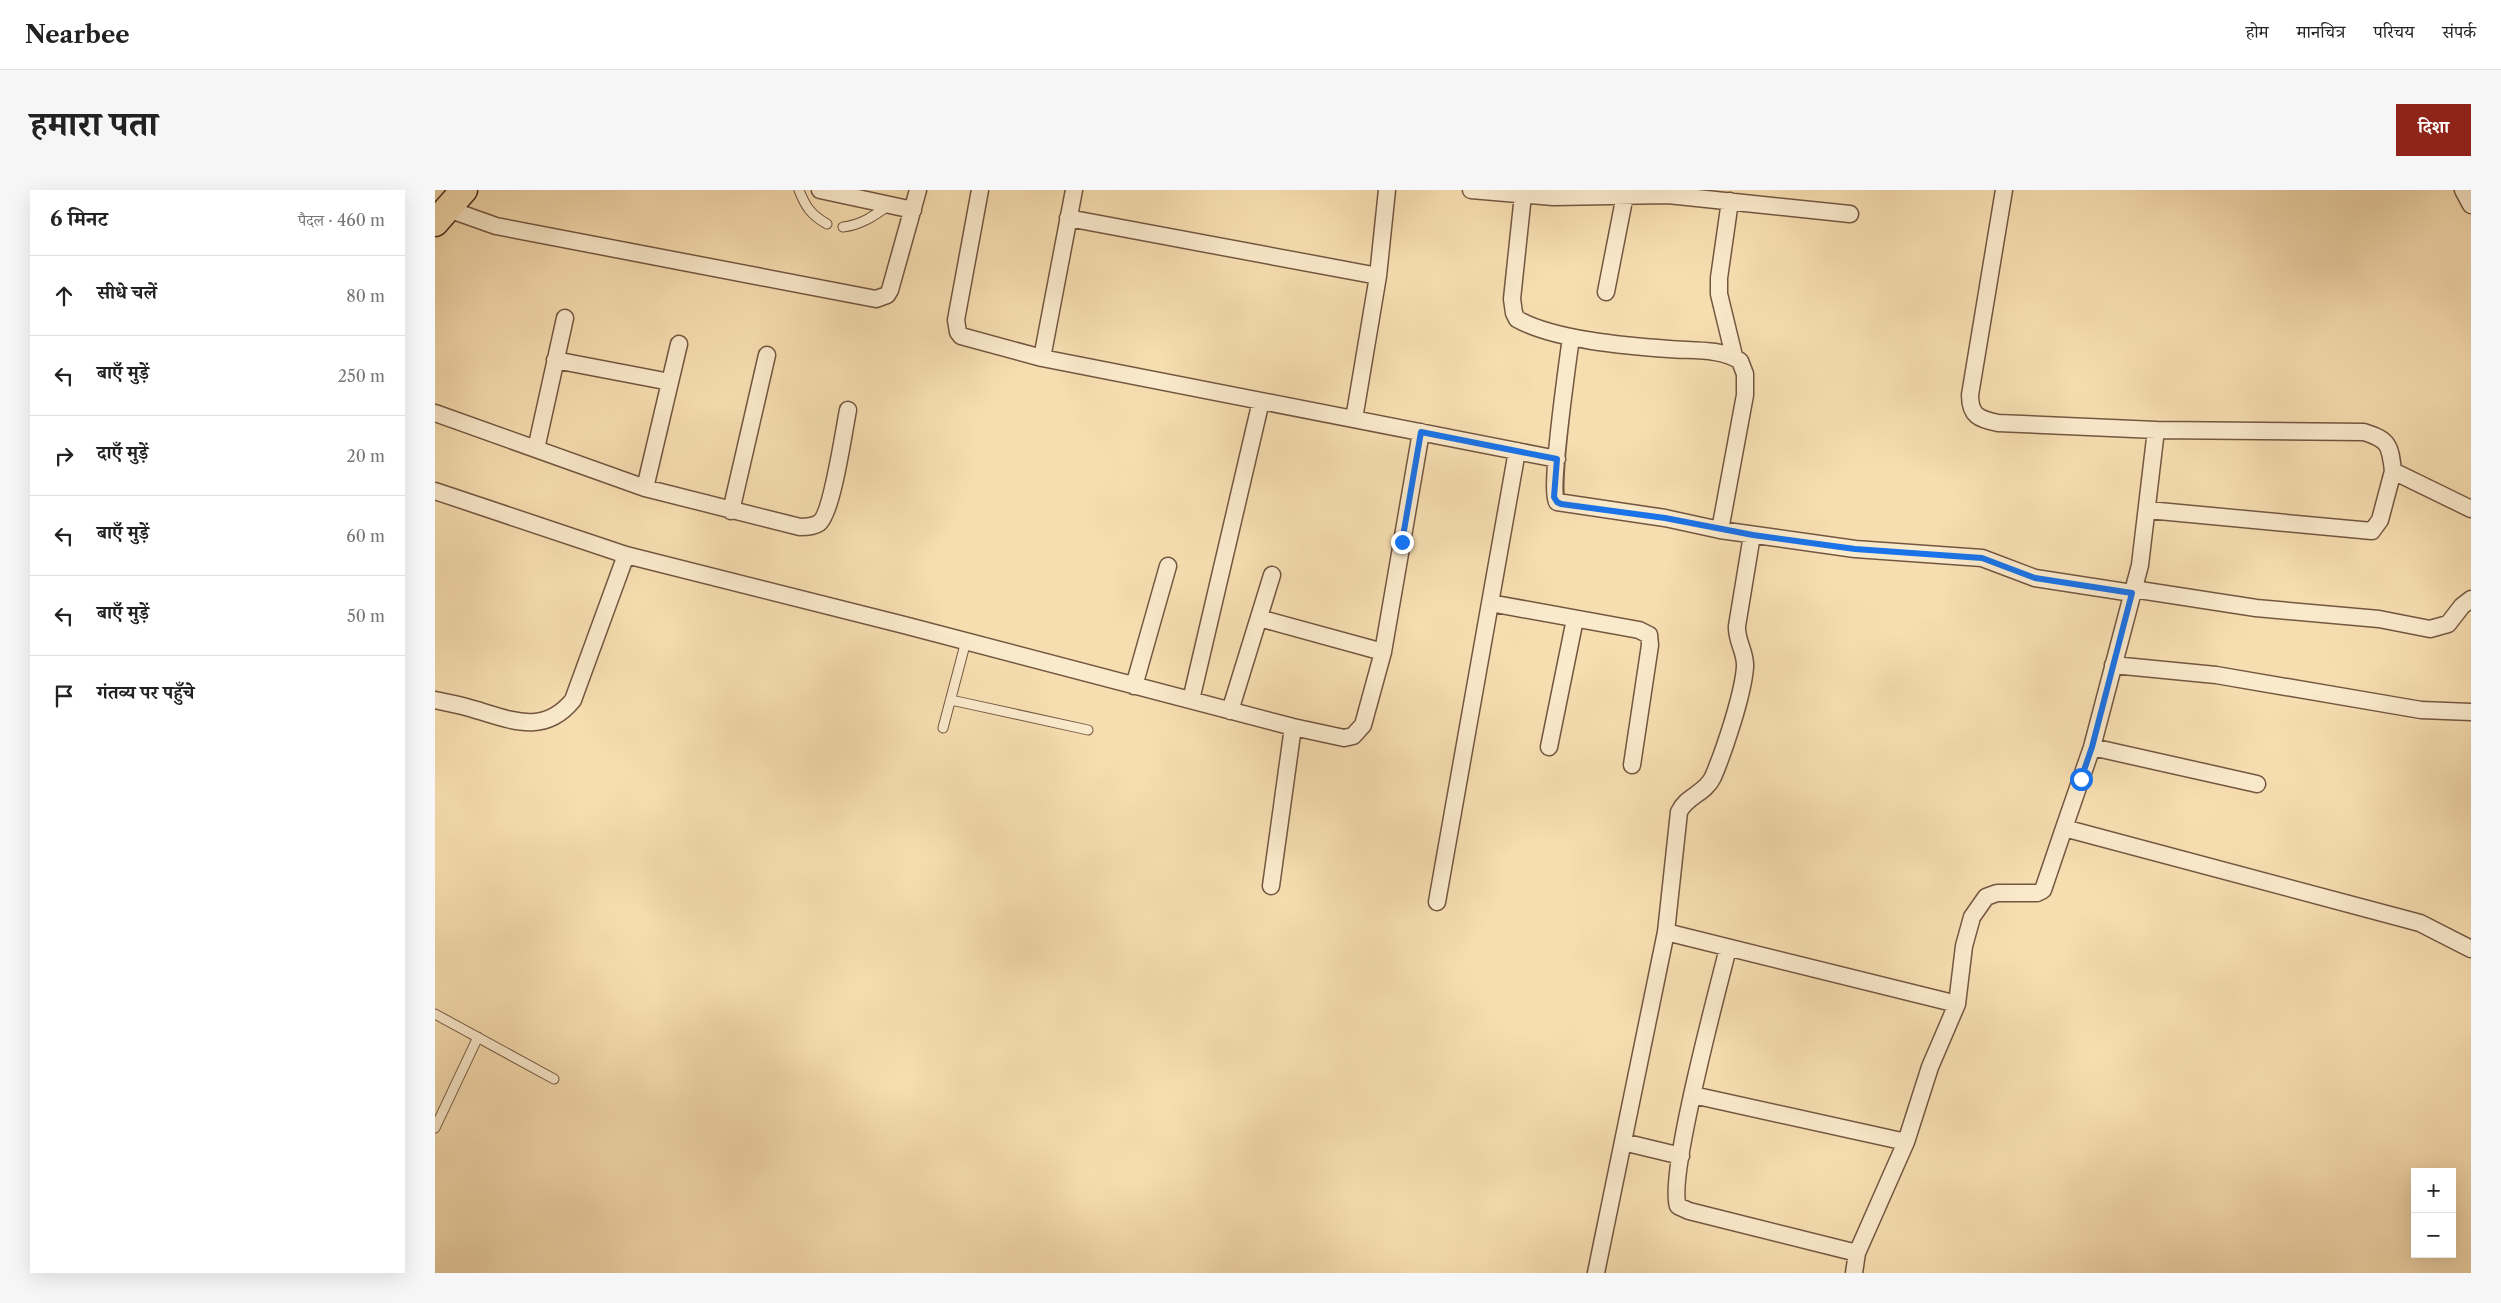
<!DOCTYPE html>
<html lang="hi">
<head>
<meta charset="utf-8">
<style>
  body { margin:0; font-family:"Libre Caslon Text","Noto Serif Devanagari",serif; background:#f6f6f6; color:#222 }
  .controls { position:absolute; right:15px; bottom:15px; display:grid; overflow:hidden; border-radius:0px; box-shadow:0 5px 20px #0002 }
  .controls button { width:45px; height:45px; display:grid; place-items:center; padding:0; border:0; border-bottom:1px solid #e0e0e0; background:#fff; color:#222; font:25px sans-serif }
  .stop { position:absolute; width:15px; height:15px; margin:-11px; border:4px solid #1a73e8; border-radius:50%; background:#fff }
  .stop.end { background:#1a73e8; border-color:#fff; box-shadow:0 1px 5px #0008 }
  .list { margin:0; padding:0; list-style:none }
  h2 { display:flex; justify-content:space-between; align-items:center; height:65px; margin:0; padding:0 20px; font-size:21px }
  h2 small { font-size:16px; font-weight:400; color:#767676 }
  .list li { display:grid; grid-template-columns:32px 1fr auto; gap:15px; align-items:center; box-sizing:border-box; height:80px; padding:0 20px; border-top:1px solid #e0e0e0 }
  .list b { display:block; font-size:19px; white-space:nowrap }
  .list em { font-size:16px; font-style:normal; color:#767676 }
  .icon { flex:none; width:28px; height:28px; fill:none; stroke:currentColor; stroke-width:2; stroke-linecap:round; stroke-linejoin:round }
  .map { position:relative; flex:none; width:2036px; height:1083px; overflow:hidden; border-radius:0px }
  header { display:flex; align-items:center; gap:30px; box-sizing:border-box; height:70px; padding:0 25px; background:#fff; border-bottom:1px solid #e0e0e0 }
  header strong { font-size:24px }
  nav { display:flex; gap:28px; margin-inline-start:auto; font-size:18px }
  .intro { display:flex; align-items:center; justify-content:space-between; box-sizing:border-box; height:120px; padding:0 30px }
  h1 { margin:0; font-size:35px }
  .button { padding:12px 22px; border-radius:0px; background:#8f2418; color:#fff; font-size:18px; font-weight:700 }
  main { display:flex; gap:30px; padding:0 30px }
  aside { flex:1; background:#fff; border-radius:0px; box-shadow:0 5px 20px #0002 }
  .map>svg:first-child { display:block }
</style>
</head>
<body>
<header>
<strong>Nearbee</strong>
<nav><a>होम</a><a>मानचित्र</a><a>परिचय</a><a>संपर्क</a></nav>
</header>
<div class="intro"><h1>हमारा पता</h1><a class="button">दिशा</a></div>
<main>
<aside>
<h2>6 मिनट<small>पैदल · 460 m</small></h2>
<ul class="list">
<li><svg class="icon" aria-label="ahead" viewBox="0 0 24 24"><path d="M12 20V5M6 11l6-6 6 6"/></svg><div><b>सीधे चलें</b></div><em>80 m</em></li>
<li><svg class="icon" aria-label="left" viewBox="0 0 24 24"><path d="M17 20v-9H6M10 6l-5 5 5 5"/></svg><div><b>बाएँ मुड़ें</b></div><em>250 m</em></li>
<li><svg class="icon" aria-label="right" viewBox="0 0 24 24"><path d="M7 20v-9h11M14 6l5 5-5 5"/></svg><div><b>दाएँ मुड़ें</b></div><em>20 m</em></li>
<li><svg class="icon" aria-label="left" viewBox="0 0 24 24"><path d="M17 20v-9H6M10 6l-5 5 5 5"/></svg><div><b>बाएँ मुड़ें</b></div><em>60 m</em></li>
<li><svg class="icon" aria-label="left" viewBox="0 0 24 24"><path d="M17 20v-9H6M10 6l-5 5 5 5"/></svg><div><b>बाएँ मुड़ें</b></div><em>50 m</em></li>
<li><svg class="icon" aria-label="arrive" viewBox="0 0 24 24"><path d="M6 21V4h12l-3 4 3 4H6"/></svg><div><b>गंतव्य पर पहुँचे</b></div></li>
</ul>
</aside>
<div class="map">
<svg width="2036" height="1083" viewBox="0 0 2036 1083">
  <rect width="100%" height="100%" fill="#f7deb1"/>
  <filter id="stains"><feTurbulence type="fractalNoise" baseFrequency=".004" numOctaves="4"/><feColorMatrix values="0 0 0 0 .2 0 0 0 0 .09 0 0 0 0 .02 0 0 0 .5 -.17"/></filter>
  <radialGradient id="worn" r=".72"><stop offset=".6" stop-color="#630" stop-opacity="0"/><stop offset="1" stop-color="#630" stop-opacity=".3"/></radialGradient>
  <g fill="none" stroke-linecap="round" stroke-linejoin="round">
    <g stroke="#745741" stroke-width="11">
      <path id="service" d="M364,0C370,16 376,25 392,34
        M408,37C426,35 439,26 454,15
        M516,510L653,540
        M508,538L531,451
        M0,824L119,889
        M0,938L43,847"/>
    </g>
    <g stroke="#745741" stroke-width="19">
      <path id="minor" d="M385,0L478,20
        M545,0L521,130L523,142L526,146L607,168L1122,269
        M1036,0L1118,7L1233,5L1415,24
        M1569,0L1535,205C1535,226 1544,229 1563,233L1721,240
        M2028,0L2036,15
        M1088,5L1077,109L1079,123L1082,129C1119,150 1192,156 1234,159C1256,161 1286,158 1305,171L1310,184V205L1285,340
        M1295,11L1284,88V104L1299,166
        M13,19L61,36L441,109L452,105L455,100L483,0
        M633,28L943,86
        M1171,102L1190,5
        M1136,147C1133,170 1114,301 1122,312L1230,328L1285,340L1420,359L1547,368L1600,388L1697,403
        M607,168L639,0
        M120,170L235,192
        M0,223L210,298L365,337C371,337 378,337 384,333C397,324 409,240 413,220
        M919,229L943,86L952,0
        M101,259L130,128
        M210,298L244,154
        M0,301L191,365L469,435L858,537L909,548L918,546L928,535L948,462L986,242
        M2036,319L1958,281C1955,255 1954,250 1929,242L1721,240L1705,375L1657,557L1629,638L1985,733L2036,759
        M1713,320L1937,341L1945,330L1958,281
        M296,321L332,165
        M1698,399L1821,418L1944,429L1995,439L2013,434L2027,416L2036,409
        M1055,413L1204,440L1214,445L1215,455L1197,575
        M824,428L948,462
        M1678,475L1781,485L1986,520L2036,522
        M699,496L733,376
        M0,510C13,513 26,515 38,519C76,530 109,546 138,510L191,365
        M756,510L826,211
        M795,521L837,385
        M1114,557L1140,429
        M1657,557L1822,594
        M836,696L858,537
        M1002,712L1082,261
        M1231,742L1244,622C1251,606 1270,604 1278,587C1289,561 1308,505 1310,477C1311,462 1301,451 1302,436L1317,345
        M1293,758C1283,799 1232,986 1243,1016L1254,1021L1422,1063
        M1258,905L1471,952
        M1188,952L1246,966
        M1161,1083L1231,742L1522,814
        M1419,1083L1422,1063L1471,952L1495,877L1522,814L1529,756L1537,727L1551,707L1562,703H1602L1608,700L1629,638"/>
    </g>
    <g stroke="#482a1c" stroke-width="29">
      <path id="primary" d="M0,33L29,0"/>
    </g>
    <use href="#service" stroke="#faeacc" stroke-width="9"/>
    <use href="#minor" stroke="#faeacc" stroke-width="16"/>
    <use href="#primary" stroke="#f7deb1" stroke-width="26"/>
  </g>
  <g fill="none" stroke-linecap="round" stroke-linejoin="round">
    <path stroke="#1a73e8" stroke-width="6" d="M967,352L986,242L1122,269L1119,307L1122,312L1126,314L1230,328L1318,345L1420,359L1547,368L1600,388L1697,403L1657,557L1646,589"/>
  </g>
  <rect width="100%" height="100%" filter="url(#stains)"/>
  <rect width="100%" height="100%" fill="url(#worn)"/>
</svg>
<div class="controls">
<button>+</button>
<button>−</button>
</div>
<div class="stop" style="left:1646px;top:589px"></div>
<div class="stop end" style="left:967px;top:352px"></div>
</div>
</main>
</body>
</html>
